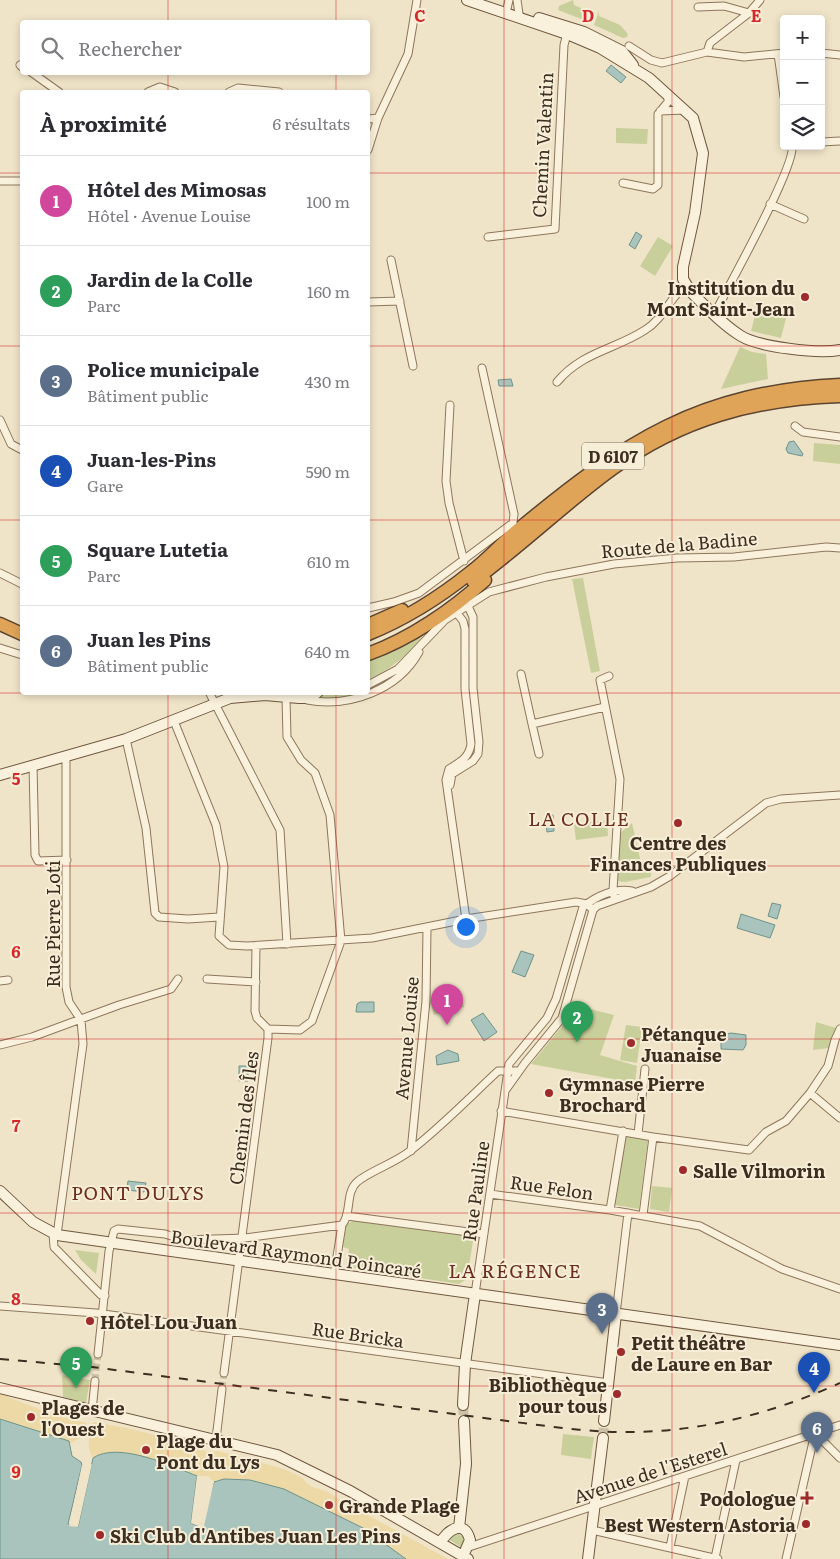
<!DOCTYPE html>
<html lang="fr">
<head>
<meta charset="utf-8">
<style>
  body { margin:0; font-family:Literata,serif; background:#f7f7f7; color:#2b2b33 }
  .controls { position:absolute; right:15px; top:15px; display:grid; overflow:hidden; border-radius:5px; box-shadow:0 2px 8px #0003 }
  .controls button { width:45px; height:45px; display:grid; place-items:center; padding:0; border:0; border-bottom:1px solid #e1e1e2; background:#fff; color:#2b2b33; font:25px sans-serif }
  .you { position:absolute; left:465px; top:926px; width:18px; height:18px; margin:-12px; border:4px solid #fff; border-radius:50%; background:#1a73e8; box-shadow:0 0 0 8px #1a73e833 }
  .badge { display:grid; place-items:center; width:32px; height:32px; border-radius:50%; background:#9e2a2b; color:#fff; font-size:16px; font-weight:700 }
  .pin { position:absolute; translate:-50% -41px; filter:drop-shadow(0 1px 2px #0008) }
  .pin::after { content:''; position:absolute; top:26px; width:18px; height:15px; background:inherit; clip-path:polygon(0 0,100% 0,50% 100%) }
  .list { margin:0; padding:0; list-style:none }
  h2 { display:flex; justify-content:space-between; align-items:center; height:65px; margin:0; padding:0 20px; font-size:21px }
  h2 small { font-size:16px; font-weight:400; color:#7c7c81 }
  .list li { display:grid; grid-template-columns:32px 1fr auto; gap:15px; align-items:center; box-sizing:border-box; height:90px; padding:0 20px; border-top:1px solid #e1e1e2 }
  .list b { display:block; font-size:19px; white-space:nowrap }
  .list p { margin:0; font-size:16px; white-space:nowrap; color:#7c7c81 }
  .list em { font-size:16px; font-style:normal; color:#7c7c81 }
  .icon { flex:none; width:28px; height:28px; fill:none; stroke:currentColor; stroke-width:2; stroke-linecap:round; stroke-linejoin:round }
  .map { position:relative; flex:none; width:840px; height:1559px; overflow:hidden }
  .search { position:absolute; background:#fff; box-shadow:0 2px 8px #0003; left:20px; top:20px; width:350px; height:55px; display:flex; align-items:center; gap:12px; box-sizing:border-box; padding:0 18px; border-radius:5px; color:#7c7c81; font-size:19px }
  .panel { position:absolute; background:#fff; box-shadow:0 2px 8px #0003; left:20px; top:90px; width:350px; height:605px; border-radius:5px }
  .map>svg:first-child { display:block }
</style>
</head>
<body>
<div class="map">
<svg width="840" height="1559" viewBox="0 0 840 1559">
  <rect width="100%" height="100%" fill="#f0e4c8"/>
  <path fill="#c9cf9b" d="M573,0L574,5L593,13L589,22L558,10L559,6Z
    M599,11V16L620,25L628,34L627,37L623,38L594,25Z
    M616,128L648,129L647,144L616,143Z
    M658,237L673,246L655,276L640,266Z
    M756,311L786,318L781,338L751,331Z
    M740,347L752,352L766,354L768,379L721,389Z
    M814,443L840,445V464L813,461Z
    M583,578L600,671L591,673L572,579Z
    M434,623C411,649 401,665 368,679V657Z
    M325,693H365L336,699H318Z
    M607,820L608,836L576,840L574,824Z
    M632,823L641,863L651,869V877L625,882L617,881L620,833Z
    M460,993L464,1007L434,1015L430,1001Z
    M574,1005L614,1015L600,1055L637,1066L635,1083L531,1064L568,1019Z
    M816,1022L836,1028L829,1048L813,1050Z
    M626,1025L642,1027L637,1063L620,1060Z
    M626,1135L648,1139L639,1209L615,1205Z
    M652,1186L672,1188L669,1212L650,1209Z
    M354,1220L468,1236L473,1241L467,1279L459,1284L347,1267L349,1249L343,1247L346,1225Z
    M75,1250L99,1253L96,1274L81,1260Z
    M62,1375L90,1380L86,1403L63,1397Z
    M563,1434L594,1437L591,1459L561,1455Z
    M458,1533L463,1537L464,1544L461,1547L448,1539L452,1534Z"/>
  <path fill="#ecd9a5" d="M0,1394L55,1415L87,1423L80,1438L71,1443L0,1419Z
    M93,1422L127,1428L199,1446L206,1452L218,1451L284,1469L303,1478L306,1483L315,1488L326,1491L347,1504L345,1507L348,1510L353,1507L448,1559H406L379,1541L284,1489L218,1480L214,1482L208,1476H197L152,1459L122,1453H103L93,1458C86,1448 89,1433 93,1422Z"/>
  <path fill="#a9c4bc" stroke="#6f938a" d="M611,65L626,77L621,83L606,71Z
    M636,232L642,236L635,249L629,245Z
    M511,379L513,386H499L498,380Z
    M794,441L803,454L802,456L788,453L786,449L789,442Z
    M553,815L554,831L547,832L545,816Z
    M772,903L781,905L777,919L768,916Z
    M741,914L775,925L770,938L737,928Z
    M521,951L534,955L525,977L512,972Z
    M360,1002H374V1012H356L357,1004Z
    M483,1013L497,1032L484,1041L471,1020Z
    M731,1033L746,1035V1045L743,1050L721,1049V1035Z
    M448,1050L458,1054L459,1061L437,1065L436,1056Z
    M239,1066H248V1081H239Z
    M128,1181L146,1183L144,1192L127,1190Z
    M0,1419L69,1441L72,1456L81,1462L82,1465L68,1524L78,1527L93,1458C118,1441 172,1466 197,1476L191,1523L201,1527L214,1482L224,1479L250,1480L284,1489L363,1528L406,1559H0Z"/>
  <path fill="#f0e4c8" d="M92,1464L78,1527L69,1526L82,1465H84L70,1523L74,1525L90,1465Z
    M197,1476H200L201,1483L194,1523L201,1525L209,1488L212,1480L214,1482L204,1526L201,1527L191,1523Z"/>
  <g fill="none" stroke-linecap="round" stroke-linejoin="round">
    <path stroke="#ccc0a6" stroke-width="7" stroke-dasharray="7 3.5" stroke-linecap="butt" d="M95,1381L98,1354
      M222,1389L224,1373"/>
    <path stroke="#ccc0a6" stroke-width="10" stroke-dasharray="10 5" stroke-linecap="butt" d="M463,1405L464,1421
      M603,1438L604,1421"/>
    <g stroke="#8d765c" stroke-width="9">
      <path id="street" d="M517,0L519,14
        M698,7L724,6L749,13
        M506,13L509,0
        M629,46L651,60L662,63L707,52L744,57L784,53
        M707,52L710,43L749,13L760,0
        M821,53L840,55
        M778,54L784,97
        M20,65L22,67
        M31,72L59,92
        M148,92L160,87L175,92
        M229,92L238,88L279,92
        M660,111L685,110
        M368,119L378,118
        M821,142L840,141
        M368,150L378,118L408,54L417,0
        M0,181H22
        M623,183L653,189L658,185V114L668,102V95
        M770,204L804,219
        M488,237L555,229L564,45L567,34
        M391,260L413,366
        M368,302L400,301
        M722,320L718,307C731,282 796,165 792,146
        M557,382C582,352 614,350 645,330C663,319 670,298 686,284
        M450,405L446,481L449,503L464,561
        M0,420L11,444L22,450
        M795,426L803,432L840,437
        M0,573L22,584
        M368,608L394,602L419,593L513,523L514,514L482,368
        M456,612L463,621L465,629V689L471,744C469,758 460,762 449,769L446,780L466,919
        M0,648L22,655
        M521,674L532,724L605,707
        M609,676L600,680L620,779L613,890L614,896
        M368,685L398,669L445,620L489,592L546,577L614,564L677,558L734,557L826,547L840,548
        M209,692L280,830L287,944
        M307,700C349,708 398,690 419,652
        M174,721L216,825L224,867L219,936L229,945L247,946L372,938L466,919L576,902L587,904L593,910
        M532,724L539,754
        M126,739L146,828L155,913L159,917L188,919L219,917
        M33,765L35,855L38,861L67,860
        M450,785L452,774L473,761L478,754L479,742L473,688V617L467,604
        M207,979L256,982
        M0,981L8,980
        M268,1029L300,1030L312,1021L341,941L330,815L315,773L301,760L287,737L286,698
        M0,1045L32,1037L119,1005L171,989L178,979
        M505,1091L525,1063L562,1018L593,910L597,906L651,887L670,876L766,803L781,799L840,795
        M810,1093L840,1118
        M501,1111L653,1137L643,1215
        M623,1131L610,1210L700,1226L782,1269L840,1289
        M638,1134L645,1069
        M653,1137L749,1150L766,1132L786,1121L810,1093L828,1066L835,1040L840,1029
        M411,1151L426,1001L427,928
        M490,1194L610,1210
        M347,1216L484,1234
        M53,1234L54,1247L101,1295L105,1296
        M57,1235L83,1044L81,1020L69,1002L66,987V756
        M334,1275L342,1225
        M475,1294L509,1064L547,1018L556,999L583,907C596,896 614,888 632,891
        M0,1306L96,1313L609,1383
        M616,1314L628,1213
        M98,1354L109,1251L114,1231L118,1229L165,1234L183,1240L245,1238L342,1225C352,1213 345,1193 357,1182C368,1172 395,1163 410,1151C441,1127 469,1098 498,1071H519
        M224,1373L268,1038V1029L257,1018L255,1011L256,946
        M92,1411L95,1381
        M815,1433L840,1458
        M216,1439L222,1389
        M592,1530L718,1559
        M469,1547L840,1425
        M670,1547L685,1476
        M715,1558L736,1460
        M786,1559L815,1433"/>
    </g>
    <g stroke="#6f573f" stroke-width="12">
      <path id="secondary" d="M467,0L567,34L600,48L649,78L693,118L703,153L695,213L683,267V279L691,292C706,307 723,325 741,336C759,347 818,354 840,350
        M539,18L584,32L622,51L633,65
        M0,775L126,739L230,698L265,695L299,698H310L318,692
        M0,1191L33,1222L57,1235L840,1345
        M0,1388L277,1455L350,1491L468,1559
        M463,1405L465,1364L475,1294
        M604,1421L616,1314
        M459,1528L466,1464L464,1421
        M440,1543C448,1530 464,1518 470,1540L463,1556
        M588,1559L603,1438"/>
    </g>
    <g stroke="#5b4430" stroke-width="15">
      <path id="highway" d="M473,581C521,546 564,504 612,469C682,418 755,399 840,396
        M0,624L22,634
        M368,625L402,610
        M368,634C405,619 440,597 471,572C488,559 502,543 519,529C625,441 699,392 840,385
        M368,654C410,639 452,610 485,580"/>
    </g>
    <use href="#street" stroke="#faf1dc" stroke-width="7"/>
    <use href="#secondary" stroke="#faf1dc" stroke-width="10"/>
    <use href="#highway" stroke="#e0a458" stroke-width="12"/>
    <path stroke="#3d2e20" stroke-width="2" stroke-dasharray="9 9" stroke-linecap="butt" d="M0,1359L92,1367L546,1426C571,1429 597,1432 622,1432C698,1433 771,1414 840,1383"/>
  </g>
  <path fill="none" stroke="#d62828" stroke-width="1" stroke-opacity="0.55" d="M168,0V22M336,0V22M504,0V1559M672,0V1559M168,72V92M336,72V92M0,173H22M368,173H840M0,346H22M368,346H840M0,520H22M368,520H840M168,692V1559M336,692V1559M0,693H840M0,866H840M0,1039H840M0,1213H840M0,1386H840"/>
  <g fill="#9e2a2b" stroke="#f7eed8" stroke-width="2">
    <circle cx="805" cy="297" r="5"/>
    <circle cx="678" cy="823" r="5"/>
    <circle cx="631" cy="1043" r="5"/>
    <circle cx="549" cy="1093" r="5"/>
    <circle cx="683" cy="1170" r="5"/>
    <circle cx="90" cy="1321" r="5"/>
    <circle cx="621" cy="1352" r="5"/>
    <circle cx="617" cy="1394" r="5"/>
    <circle cx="31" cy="1417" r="5"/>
    <circle cx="146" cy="1450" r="5"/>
    <path d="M804.5 1490.5h5v5h5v5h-5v5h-5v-5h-5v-5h5z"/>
    <circle cx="329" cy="1505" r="5"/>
    <circle cx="806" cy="1524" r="5"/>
    <circle cx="100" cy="1535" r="5"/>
  </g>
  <g text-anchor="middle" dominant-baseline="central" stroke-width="4" stroke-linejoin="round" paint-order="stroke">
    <rect fill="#f7eed8" stroke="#756857" stroke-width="1" x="582" y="442.5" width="62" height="27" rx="4"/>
    <g font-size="16" font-weight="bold" fill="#3d2e20">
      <text x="613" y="456">D 6107</text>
    </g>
    <g font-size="18" fill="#3d2e20" stroke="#f7eed8">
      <text transform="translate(542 145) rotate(-87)">Chemin Valentin</text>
      <text transform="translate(679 544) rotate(-5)">Route de la Badine</text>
      <text transform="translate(52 924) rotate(-90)">Rue Pierre Loti</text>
      <text transform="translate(406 1038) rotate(-85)">Avenue Louise</text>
      <text transform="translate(243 1118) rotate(-83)">Chemin des Îles</text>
      <text transform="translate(552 1187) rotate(8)">Rue Felon</text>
      <text transform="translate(475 1191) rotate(-82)">Rue Pauline</text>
      <text transform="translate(296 1253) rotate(8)">Boulevard Raymond Poincaré</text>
      <text transform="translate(358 1334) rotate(8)">Rue Bricka</text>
      <text transform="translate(650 1472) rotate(-18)">Avenue de l'Esterel</text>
    </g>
    <g font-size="18" font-weight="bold" fill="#3d2e20" stroke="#f7eed8" text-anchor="start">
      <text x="795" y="287" text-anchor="end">Institution du<tspan x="795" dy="21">Mont Saint-Jean</tspan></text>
      <text x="678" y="842" text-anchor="middle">Centre des<tspan x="678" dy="21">Finances Publiques</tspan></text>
      <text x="641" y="1033">Pétanque<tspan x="641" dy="21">Juanaise</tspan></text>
      <text x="559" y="1083">Gymnase Pierre<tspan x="559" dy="21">Brochard</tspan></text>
      <text x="693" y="1170">Salle Vilmorin</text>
      <text x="100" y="1321">Hôtel Lou Juan</text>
      <text x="631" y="1342">Petit théâtre<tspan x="631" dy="21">de Laure en Bar</tspan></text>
      <text x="607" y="1384" text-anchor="end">Bibliothèque<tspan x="607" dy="21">pour tous</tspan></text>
      <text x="41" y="1407">Plages de<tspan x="41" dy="21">l'Ouest</tspan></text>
      <text x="156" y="1440">Plage du<tspan x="156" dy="21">Pont du Lys</tspan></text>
      <text x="796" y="1498" text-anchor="end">Podologue</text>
      <text x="339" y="1505">Grande Plage</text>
      <text x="796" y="1524" text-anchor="end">Best Western Astoria</text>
      <text x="110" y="1535">Ski Club d'Antibes Juan Les Pins</text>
    </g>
    <g font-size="19" letter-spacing="1" fill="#6b2e1e" stroke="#f7eed8">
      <text x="579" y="818">LA COLLE</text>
      <text x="138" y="1192">PONT DULYS</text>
      <text x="515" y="1270">LA RÉGENCE</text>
    </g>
  </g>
  <g font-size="16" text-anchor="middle" font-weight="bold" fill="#d62828" stroke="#f7eed8" stroke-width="4" stroke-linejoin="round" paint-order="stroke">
    <text x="420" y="22">C</text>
    <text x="588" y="22">D</text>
    <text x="756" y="22">E</text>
    <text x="16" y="785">5</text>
    <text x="16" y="958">6</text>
    <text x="16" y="1132">7</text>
    <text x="16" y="1305">8</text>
    <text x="16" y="1478">9</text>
  </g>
</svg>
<div class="controls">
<button>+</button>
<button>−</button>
<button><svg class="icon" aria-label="layers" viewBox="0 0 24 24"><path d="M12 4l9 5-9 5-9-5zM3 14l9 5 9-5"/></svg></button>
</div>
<div class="you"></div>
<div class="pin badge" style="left:447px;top:1025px;background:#d1479c">1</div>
<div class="pin badge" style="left:577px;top:1042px;background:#2e9e5b">2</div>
<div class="pin badge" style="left:602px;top:1334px;background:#5c6f8a">3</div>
<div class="pin badge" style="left:814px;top:1393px;background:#1a4fb4">4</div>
<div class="pin badge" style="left:76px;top:1388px;background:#2e9e5b">5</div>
<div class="pin badge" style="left:817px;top:1453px;background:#5c6f8a">6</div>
<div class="search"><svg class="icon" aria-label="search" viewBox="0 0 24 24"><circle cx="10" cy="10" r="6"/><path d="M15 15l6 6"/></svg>Rechercher</div>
<section class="panel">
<h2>À proximité<small>6 résultats</small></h2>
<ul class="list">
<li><span class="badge" style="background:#d1479c">1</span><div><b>Hôtel des Mimosas</b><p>Hôtel · Avenue Louise</p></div><em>100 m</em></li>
<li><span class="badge" style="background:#2e9e5b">2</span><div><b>Jardin de la Colle</b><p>Parc</p></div><em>160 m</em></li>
<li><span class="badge" style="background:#5c6f8a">3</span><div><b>Police municipale</b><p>Bâtiment public</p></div><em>430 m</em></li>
<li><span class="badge" style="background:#1a4fb4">4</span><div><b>Juan-les-Pins</b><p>Gare</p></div><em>590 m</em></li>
<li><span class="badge" style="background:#2e9e5b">5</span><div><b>Square Lutetia</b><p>Parc</p></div><em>610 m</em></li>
<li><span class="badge" style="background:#5c6f8a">6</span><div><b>Juan les Pins</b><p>Bâtiment public</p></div><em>640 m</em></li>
</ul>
</section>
</div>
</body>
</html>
